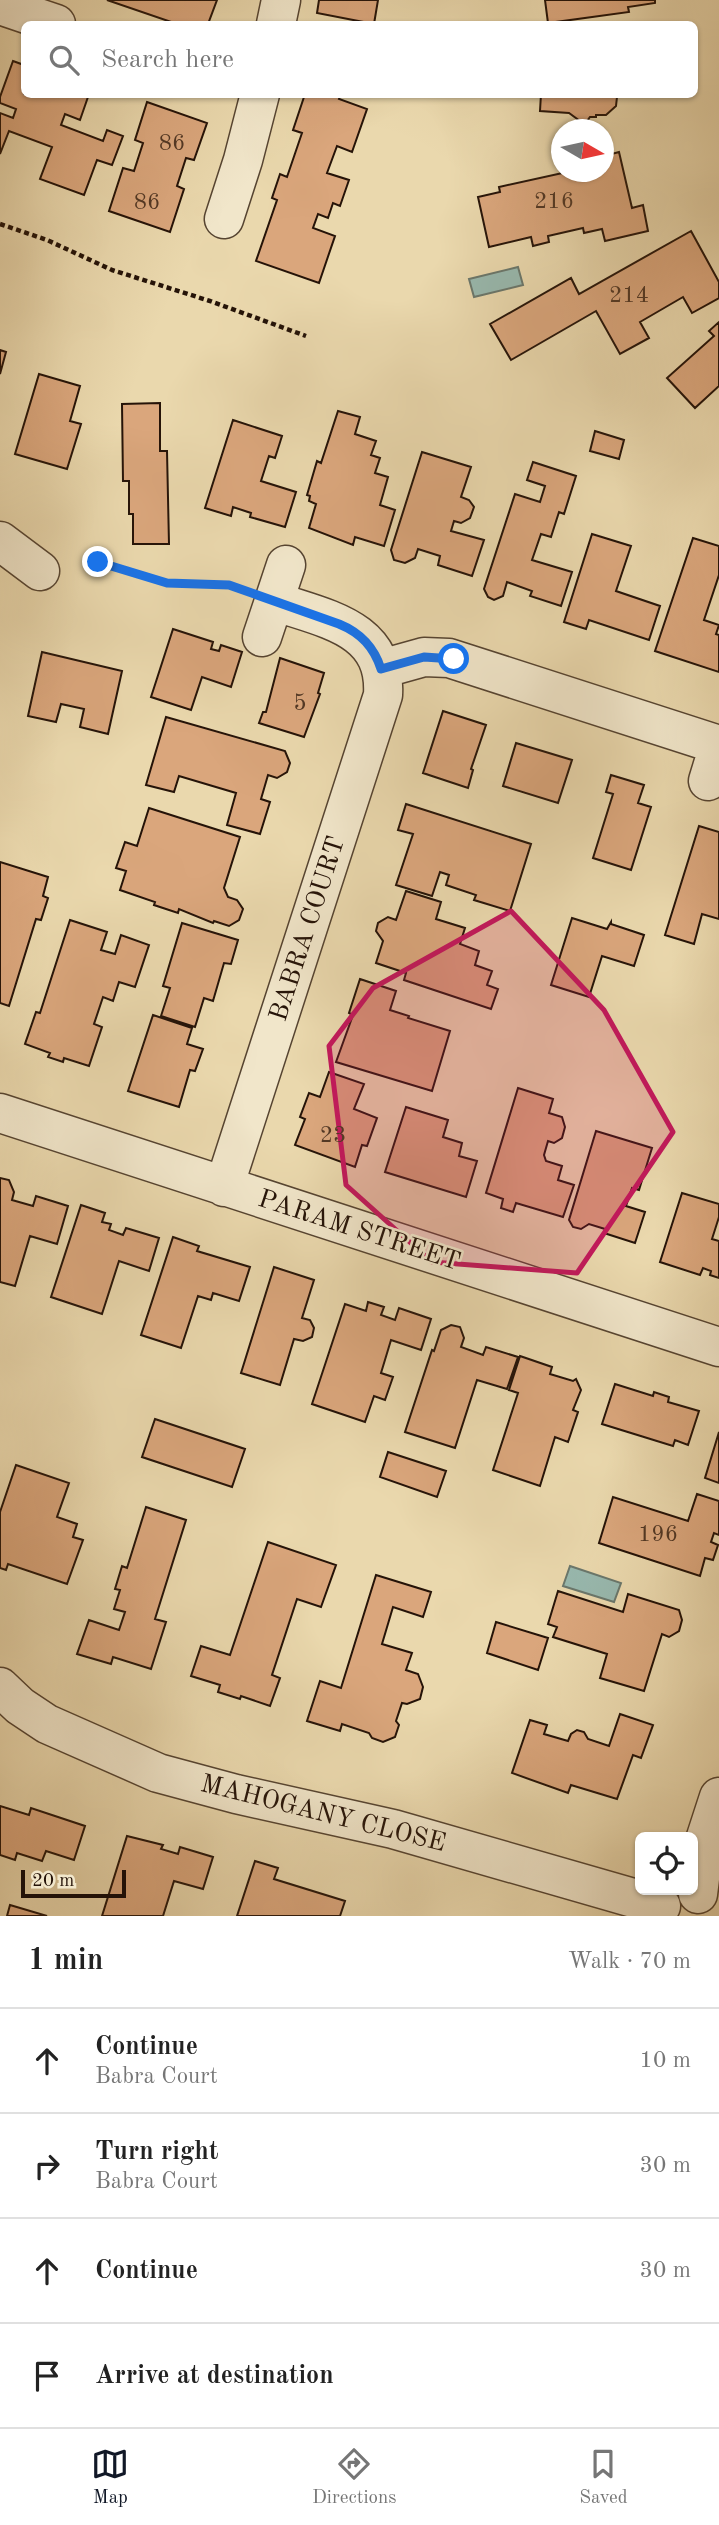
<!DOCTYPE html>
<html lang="en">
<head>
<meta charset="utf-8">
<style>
  body { margin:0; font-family:"Old Standard TT",serif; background:#f2f2f2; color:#222 }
  .controls { position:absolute; right:21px; bottom:21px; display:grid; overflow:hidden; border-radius:10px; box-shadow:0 2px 5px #0004 }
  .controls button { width:63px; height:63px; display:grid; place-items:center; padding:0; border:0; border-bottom:2px solid #e0e0e0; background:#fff; color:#222; font:35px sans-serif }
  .compass { position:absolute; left:551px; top:119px; width:63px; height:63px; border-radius:50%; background:#fff; box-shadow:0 2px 5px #0004; rotate:99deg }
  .scale { position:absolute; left:21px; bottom:18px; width:105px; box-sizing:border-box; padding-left:7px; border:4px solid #251308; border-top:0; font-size:19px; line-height:24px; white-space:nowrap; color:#251308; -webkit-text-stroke:5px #f1e6ca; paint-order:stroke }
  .stop { position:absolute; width:21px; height:21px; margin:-16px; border:5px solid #1a73e8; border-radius:50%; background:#fff }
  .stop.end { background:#1a73e8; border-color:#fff; box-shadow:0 2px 7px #0008 }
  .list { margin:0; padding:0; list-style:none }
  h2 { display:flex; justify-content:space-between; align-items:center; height:91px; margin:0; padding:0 28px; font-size:30px }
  h2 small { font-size:23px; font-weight:400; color:#767676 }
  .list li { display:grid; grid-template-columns:46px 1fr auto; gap:21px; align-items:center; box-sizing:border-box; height:105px; padding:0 28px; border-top:2px solid #e0e0e0 }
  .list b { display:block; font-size:26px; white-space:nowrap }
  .list p { margin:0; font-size:23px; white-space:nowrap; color:#767676 }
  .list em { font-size:23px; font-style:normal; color:#767676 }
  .icon { flex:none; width:38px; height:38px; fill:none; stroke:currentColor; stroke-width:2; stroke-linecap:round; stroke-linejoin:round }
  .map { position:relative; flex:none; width:719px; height:1916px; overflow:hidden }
  .search { position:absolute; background:#fff; box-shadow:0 2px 5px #0004; left:21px; right:21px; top:21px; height:77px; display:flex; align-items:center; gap:18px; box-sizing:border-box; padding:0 24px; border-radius:10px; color:#767676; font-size:26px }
  .sheet { height:511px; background:#fff }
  nav { display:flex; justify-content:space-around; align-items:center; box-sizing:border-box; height:98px; border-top:2px solid #e0e0e0; background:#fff; font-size:19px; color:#767676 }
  nav a { display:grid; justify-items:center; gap:4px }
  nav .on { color:#111827 }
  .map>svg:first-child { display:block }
</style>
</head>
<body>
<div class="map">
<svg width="719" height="1916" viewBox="0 0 719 1916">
  <rect width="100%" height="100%" fill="#ead8ad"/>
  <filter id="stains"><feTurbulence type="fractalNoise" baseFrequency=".00286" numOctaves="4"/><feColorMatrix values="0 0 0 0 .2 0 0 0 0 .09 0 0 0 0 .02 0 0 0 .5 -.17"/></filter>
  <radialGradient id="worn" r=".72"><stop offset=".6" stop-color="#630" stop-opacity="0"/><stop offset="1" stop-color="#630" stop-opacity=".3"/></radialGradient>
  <path fill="#98b9af" stroke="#6a776c" stroke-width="2" d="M518,267L523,285L474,297L469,279Z
    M570,1566L621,1583L614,1602L563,1586Z"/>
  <path fill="#daa67c" stroke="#251308" stroke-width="2" d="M107,0H217L208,24H177Z
    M319,0H378L374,24L317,13Z
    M545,0H655V3L628,7L629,12L548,23Z
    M13,61L24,65V94H89L80,120L65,114L61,125L103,141L107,130L123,136L112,165L97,160L84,195L40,179L52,147L9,131L0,154V113L13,118L16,109L0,103V97Z
    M305,94H341L339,99L367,109L352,152L337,146L327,173L349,180L340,206L333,203L328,218L318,214L313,228L335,236L319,283L256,261L277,200L272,198L280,174L287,177L302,133L293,130Z
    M541,94H622V97H617L616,106L606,115H596V117H590L587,121H580L569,113L540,111Z
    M147,102L207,123L194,160L186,158L177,186L184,189L170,232L109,211L123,168L134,171L143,143L135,140Z
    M619,152L632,208L643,205L648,231L605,241L602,229L584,233L583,228L548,236L549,242L533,246L531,237L489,247L478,197L500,192L499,187L567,172H604V156Z
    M691,231L719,282V298L692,313L683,297L640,322L649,338L620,354L596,311L511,360L490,324L571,278L579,294Z
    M719,322V386L695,408L667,378L714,336L709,331Z
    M0,350L6,352L0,374Z
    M39,374L80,386L70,421L81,424L67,469L15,454Z
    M160,403V451H167L169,544H133V514H129V481H123L122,404Z
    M338,411L360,417L355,434L376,441L371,455L380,458L375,473L388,477L380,505L395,510L384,546L355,537L353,545L309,528L316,504L309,501L310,496L307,495L317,461L321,463Z
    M233,420L282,436L275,458L269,456L261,481L296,492L285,527L250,517L251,513L233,507L231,516L205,508Z
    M595,431L624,440L619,459L590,451Z
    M422,452L471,467L461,497L469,500L474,507L470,518L461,523L454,521L451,531L484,540L472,576L438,565L440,556L418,549L415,558L405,563L394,560L391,550Z
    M533,462L576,476L564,514L559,512L551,537L541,534L532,560L572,572L561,606L530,596L532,591L507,582L503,596L494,600L488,597L484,589L515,494L540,502L545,486L527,480Z
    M592,534L631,546L616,591L660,606L649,640L589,620L586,629L564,622Z
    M693,538L719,546V575L704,620L719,625L716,634L719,635V672L655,651Z
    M173,629L213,642L211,649L219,651L221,645L242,652L231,687L202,677L191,710L151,697Z
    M42,652L122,671L108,734L80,727L84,709L61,704L56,722L28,716Z
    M280,658L324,673L318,693L320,694L304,737L259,723L263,712H266Z
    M443,711L486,725L471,769L473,770L468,788L423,773Z
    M166,717L285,751L290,763L287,772L277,778L268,775L261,799L270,802L260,834L227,825L236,793L179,776L174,792L146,785Z
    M516,743L572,760L558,803L503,786Z
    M611,775L644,785L638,803L651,807L631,870L593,858L613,794L606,792Z
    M406,804L531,844L510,911L474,900L476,895L446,885L449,875L440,872L432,896L396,885L413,834L398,830Z
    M149,808L240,837L224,888L228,897L237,900L243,909L239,920L229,926L214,921L213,923L179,909L178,913L154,905L155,902L120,890L126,871L116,868L125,842L137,846Z
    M699,826L719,832V919L702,914L694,944L665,935Z
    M0,862L48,877L43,896L48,898L41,920L36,919L9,1006L0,1003Z
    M406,891L441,902L436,919L465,928L460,944L479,951L475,965L492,971L487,985L498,989L491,1009L404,980L406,973L376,963L383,941L376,931L378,923L388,917L396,920Z
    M572,918L607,929L611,922V924L644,935L634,966L602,956L589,997L551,985Z
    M70,920L107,932L101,950L115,954L121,935L149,945L135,987L119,982L113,1001L103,997L94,1024L102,1027L89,1066L64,1058L63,1062L48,1057L50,1053L25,1044L36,1012L40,1013Z
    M182,923L238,940L231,964L224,963L213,1001L204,998L195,1027L161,1016L170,988L163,986Z
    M360,979L396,991L390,1010L409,1016L408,1018L450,1031L432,1091L336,1062L353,1015L349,1013Z
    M153,1015L192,1028L187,1044L203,1049L195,1071L190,1070L179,1107L128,1091Z
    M329,1072L364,1084L354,1109L377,1118L367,1146L362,1145L355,1167L295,1145L305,1119L300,1117L309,1093L320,1097Z
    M518,1088L553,1099L549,1113L562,1117L565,1127L562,1138L554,1143L548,1141L544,1155L546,1161L562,1166L558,1180L574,1185L563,1217L516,1203L513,1212L501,1208L503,1199L486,1193Z
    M406,1107L448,1120L443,1137L462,1143L459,1156L477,1161L466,1197L385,1172Z
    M596,1131L652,1148L639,1190L632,1188L626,1206L645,1212L635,1243L604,1233L605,1229L589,1224L581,1229L573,1227L569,1220Z
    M0,1178L9,1180L14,1192L12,1200L33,1206L36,1196L68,1206L57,1244L30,1236L15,1286L0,1282Z
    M682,1193L719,1204V1217L712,1239L719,1241V1278L710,1275L711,1271L703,1268L700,1275L660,1262Z
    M81,1205L105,1213L102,1222L111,1224L109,1230L123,1235L126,1228L159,1238L149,1271L119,1261L102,1314L51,1297Z
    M173,1237L199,1246L197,1251L250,1267L239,1301L213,1293L211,1300L198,1296L181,1348L141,1335Z
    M274,1267L314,1280L302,1318L310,1320L314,1328L312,1337L303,1341L294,1339L280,1385L241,1373Z
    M368,1302L384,1307L381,1315L395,1320L399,1308L431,1319L421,1350L391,1340L381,1373L393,1377L385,1400L374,1396L365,1422L312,1404L345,1304L366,1311Z
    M451,1325L460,1327L464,1338L461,1347L483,1355L486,1347L518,1357L507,1389L477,1380L455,1448L405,1432L432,1350L434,1351L441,1330Z
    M520,1356L552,1367L550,1374L573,1381L576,1379L581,1390L573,1410L578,1412L568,1442L555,1437L540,1486L493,1470L518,1393L509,1390Z
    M615,1384L653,1396L654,1392L669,1397L668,1402L699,1411L688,1445L675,1440L673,1446L602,1424Z
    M155,1419L245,1449L232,1487L142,1457Z
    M719,1432V1483L705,1478Z
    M388,1452L446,1471L437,1497L380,1477Z
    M16,1465L69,1483L57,1517L77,1524L73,1537L83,1540L67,1584L8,1564L6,1570L0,1568V1512Z
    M697,1494L719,1501V1535L714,1533L711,1542L718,1545L713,1560L705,1558L700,1576L599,1543L613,1497L688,1521Z
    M146,1507L186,1520L155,1619L166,1622L151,1669L113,1657L111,1664L77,1654L89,1620L119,1630L125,1612L114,1609L120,1590L115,1589L122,1566L127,1568Z
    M268,1542L336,1565L321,1607L297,1599L272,1675L280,1678L270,1706L241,1696L240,1699L218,1692L220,1685L191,1676L201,1646L230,1655Z
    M376,1575L431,1592L423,1617L393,1607L382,1644L412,1653L406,1670L418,1674L423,1687L420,1699L407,1704L402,1703L396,1721L399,1725L395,1737L383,1742L372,1738L369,1733L342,1724L340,1731L307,1721L320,1681L341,1688Z
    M558,1591L623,1612L628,1594L679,1610L682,1620L679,1631L669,1637L662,1634L644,1691L600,1678L607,1654L553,1637L557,1627L548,1624Z
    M496,1622L548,1638L538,1670L487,1653Z
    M620,1714L653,1725L641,1758L633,1755L617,1799L571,1785L568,1793L512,1773L530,1720L547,1725L544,1734L568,1741L571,1734L577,1730L584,1732L588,1739L609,1746Z
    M0,1806L29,1815L31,1808L85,1826L74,1860L46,1851L42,1861L17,1853L15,1860L0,1855Z
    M127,1836L163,1845L161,1849L178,1854L180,1847L213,1857L203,1889L174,1881L163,1916H102Z
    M255,1861L278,1868L274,1879L345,1901L340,1916H237Z
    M10,1905L47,1916H7Z"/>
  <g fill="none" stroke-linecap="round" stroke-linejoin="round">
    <g stroke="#564431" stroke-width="41">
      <path id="minor" d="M0,5L56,24
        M276,24L281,0
        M224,219L243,160L260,94
        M0,541L40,571
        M262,637L286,565
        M381,669L424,657L449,658L719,745
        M708,781L719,745
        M0,1113L719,1347
        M224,1187L383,695C387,627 325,619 274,601
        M0,1687L20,1706L47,1724L158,1773L236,1794L393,1829L661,1906
        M698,1894L705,1840L719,1797"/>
    </g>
    <path stroke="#251308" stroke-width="4.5" stroke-dasharray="5 3.5" stroke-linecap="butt" d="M0,224L47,240L112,270L210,301L306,336
      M98,562L167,583L222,584L240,589"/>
    <use href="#minor" stroke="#f1e6ca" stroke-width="38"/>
  </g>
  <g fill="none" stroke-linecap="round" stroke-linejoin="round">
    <path stroke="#1a73e8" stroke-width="9" d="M98,562L167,583L229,585L339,624C361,633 374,647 381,669L424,657L454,659"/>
  </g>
  <path fill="#c2185b" fill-opacity="0.2" stroke="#c2185b" stroke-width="5" stroke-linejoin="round" d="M511,911L604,1010L673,1132L577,1273L432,1262L346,1185L329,1046L373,988Z"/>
  <g text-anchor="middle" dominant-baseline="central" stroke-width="5" stroke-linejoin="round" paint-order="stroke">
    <g font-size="23" fill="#523825">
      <text x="172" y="143">86</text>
      <text x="554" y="201">216</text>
      <text x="147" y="202">86</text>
      <text x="629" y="295">214</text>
      <text x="300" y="703">5</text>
      <text x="333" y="1135">23</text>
      <text x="658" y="1534">196</text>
    </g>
    <g font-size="26" fill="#251308" stroke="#f1e6ca">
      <text transform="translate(308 929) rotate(-72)">BABRA COURT</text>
      <text transform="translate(359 1231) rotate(18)">PARAM STREET</text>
      <text transform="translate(323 1814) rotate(14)">MAHOGANY CLOSE</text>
    </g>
  </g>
  <rect width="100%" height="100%" filter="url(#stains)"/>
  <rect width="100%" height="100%" fill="url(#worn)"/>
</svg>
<div class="controls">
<button><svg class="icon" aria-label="locate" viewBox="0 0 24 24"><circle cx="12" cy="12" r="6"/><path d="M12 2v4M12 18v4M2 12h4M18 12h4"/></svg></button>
</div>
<svg class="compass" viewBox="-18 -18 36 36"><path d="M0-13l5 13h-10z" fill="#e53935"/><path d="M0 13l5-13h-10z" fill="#767676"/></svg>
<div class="scale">20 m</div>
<div class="stop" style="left:454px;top:659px"></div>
<div class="stop end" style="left:98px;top:562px"></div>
<div class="search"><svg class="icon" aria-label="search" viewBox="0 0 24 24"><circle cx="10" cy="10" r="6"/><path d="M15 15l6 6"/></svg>Search here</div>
</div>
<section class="sheet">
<h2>1 min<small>Walk · 70 m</small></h2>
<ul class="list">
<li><svg class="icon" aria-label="ahead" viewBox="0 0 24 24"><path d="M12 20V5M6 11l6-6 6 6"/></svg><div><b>Continue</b><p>Babra Court</p></div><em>10 m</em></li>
<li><svg class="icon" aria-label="right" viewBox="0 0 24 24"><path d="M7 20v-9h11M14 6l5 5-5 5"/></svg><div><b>Turn right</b><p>Babra Court</p></div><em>30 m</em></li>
<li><svg class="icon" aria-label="ahead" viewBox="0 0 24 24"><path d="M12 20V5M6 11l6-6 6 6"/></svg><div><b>Continue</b></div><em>30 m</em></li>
<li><svg class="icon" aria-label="arrive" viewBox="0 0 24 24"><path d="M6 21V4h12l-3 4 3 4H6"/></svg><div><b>Arrive at destination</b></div></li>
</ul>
</section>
<nav>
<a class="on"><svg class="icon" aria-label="map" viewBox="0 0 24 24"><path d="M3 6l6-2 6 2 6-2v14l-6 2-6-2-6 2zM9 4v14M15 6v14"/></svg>Map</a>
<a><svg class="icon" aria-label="directions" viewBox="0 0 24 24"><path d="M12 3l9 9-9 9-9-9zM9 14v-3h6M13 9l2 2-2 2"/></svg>Directions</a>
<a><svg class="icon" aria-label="saved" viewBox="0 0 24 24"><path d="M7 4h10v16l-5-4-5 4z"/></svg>Saved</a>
</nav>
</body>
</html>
